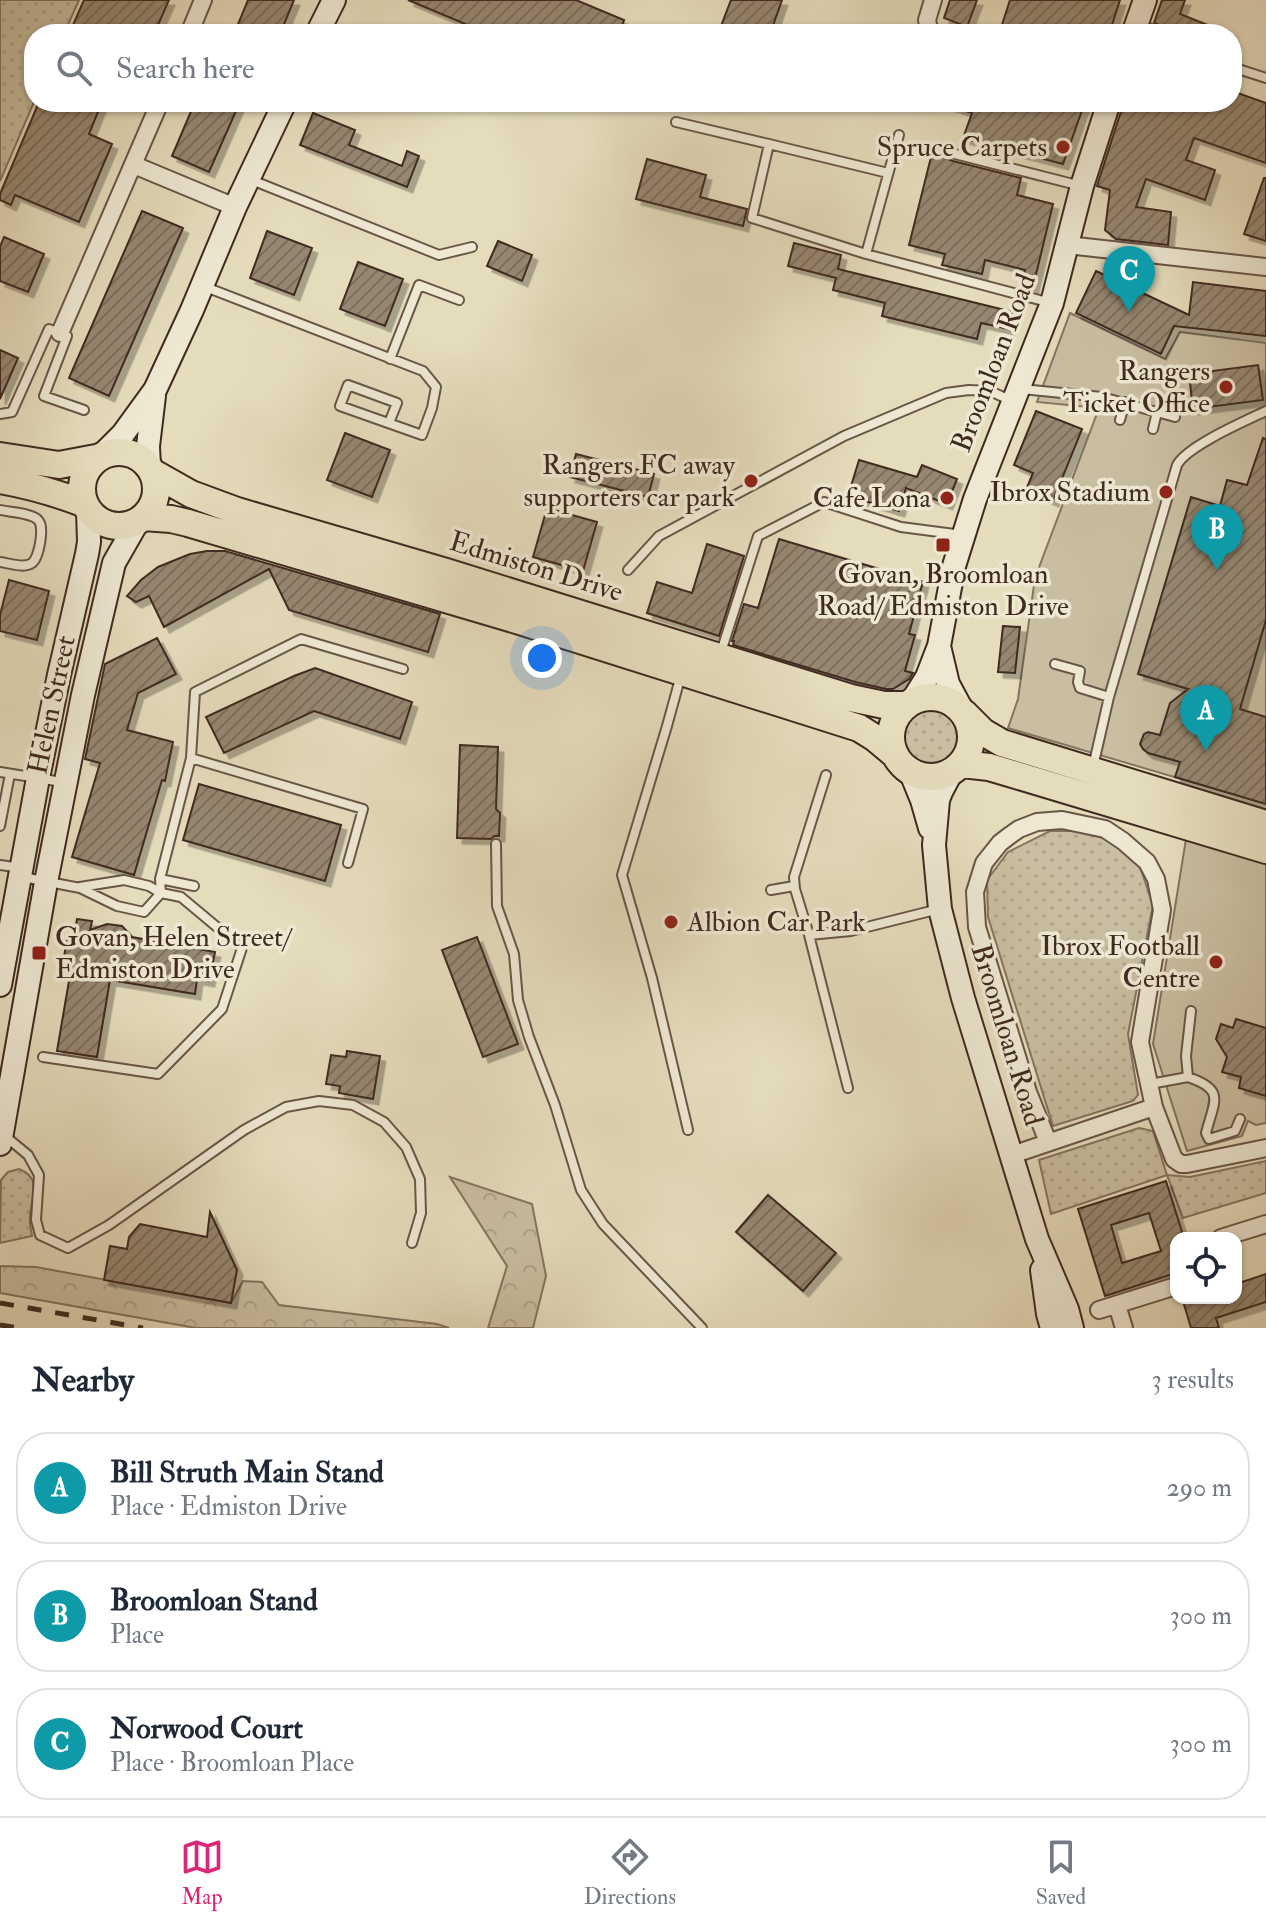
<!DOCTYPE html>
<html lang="en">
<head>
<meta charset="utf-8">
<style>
  body { margin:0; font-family:"IM FELL Double Pica",serif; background:#f6f6f7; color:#1f2937 }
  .controls { position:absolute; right:24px; bottom:24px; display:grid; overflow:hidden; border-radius:16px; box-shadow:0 2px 6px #0004 }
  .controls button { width:72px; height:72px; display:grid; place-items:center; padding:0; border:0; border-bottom:2px solid #e0e1e3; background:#fff; color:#1f2937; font:40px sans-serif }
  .you { position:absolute; left:542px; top:658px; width:28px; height:28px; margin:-20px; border:6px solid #fff; border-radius:50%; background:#1a73e8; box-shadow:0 0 0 12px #1a73e833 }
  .badge { display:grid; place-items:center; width:52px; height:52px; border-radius:50%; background:#db2777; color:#fff; font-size:26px; font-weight:700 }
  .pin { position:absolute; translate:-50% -66px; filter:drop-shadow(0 2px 4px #0008) }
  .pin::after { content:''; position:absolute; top:42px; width:28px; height:24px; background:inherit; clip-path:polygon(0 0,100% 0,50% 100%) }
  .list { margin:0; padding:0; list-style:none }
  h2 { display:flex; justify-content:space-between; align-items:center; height:104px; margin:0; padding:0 32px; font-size:34px }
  h2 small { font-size:26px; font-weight:400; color:#747a83 }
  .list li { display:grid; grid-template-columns:52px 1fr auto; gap:24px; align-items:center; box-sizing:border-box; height:112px; margin:0 16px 16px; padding:0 16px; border:2px solid #e0e1e3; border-radius:32px }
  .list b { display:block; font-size:30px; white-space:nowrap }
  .list p { margin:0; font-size:26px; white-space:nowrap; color:#747a83 }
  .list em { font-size:26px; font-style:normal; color:#747a83 }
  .icon { flex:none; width:44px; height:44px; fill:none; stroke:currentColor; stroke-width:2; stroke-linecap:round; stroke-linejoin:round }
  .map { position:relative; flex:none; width:1266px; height:1328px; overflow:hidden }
  .search { position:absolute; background:#fff; box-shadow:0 2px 6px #0004; left:24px; right:24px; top:24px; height:88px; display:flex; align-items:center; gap:20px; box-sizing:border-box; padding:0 28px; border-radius:32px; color:#747a83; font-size:30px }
  .sheet { height:488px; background:#fff }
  nav { display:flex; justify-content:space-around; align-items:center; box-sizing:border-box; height:112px; border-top:2px solid #e0e1e3; background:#fff; font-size:22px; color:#747a83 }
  nav a { display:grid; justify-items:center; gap:4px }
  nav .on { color:#db2777 }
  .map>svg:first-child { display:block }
</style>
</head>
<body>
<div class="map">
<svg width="1266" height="1328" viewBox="0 0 1266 1328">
  <defs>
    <pattern id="grass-dots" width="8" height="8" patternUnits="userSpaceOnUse" patternTransform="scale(2)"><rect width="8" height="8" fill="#c9bea1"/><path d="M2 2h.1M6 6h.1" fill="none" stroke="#aea38a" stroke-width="1.8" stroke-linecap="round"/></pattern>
    <pattern id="forest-crowns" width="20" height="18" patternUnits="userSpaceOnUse" patternTransform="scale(2)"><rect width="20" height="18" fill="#c9bea1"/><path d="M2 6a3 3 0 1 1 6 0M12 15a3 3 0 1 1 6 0" fill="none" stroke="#aea38a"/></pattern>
    <pattern id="building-hatch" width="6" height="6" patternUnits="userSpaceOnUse" patternTransform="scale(2)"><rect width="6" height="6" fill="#968771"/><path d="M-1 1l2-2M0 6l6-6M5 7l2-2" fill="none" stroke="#7c6f5c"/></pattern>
    <filter id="shadow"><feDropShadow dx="5.5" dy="5.5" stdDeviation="0" flood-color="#0004"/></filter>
  </defs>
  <rect width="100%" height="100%" fill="#e5dcbc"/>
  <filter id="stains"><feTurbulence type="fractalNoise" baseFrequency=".0025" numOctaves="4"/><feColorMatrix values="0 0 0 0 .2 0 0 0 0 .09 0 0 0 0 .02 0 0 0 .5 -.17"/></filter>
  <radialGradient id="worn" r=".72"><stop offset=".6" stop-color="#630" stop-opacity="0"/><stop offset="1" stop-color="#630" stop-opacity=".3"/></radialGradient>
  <path fill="url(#grass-dots)" stroke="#847460" stroke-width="2" d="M0,0H79L64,34H34V102L0,181Z
    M903 735a28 28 0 1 1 56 0a28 28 0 1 1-56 0Z
    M1050,831H1082L1110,840L1139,864L1153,905L1128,1034L1138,1095L1133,1101L1053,1126L988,917L987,880L1008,852Z
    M1139,1128L1153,1131L1167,1175L1190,1177L1266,1161V1193L1183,1218L1167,1175L1051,1214L1039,1160Z
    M19,1169C43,1178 31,1197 30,1216C29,1223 31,1229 32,1236L0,1243L1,1180L8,1172Z"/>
  <path fill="url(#forest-crowns)" stroke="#847460" stroke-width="2" d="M450,1177L532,1204L546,1276L533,1328H488L507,1266Z
    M0,1266L36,1267L231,1303L243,1281L262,1282L279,1305L437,1324L449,1328H196L0,1293Z"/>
  <path fill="#c9bea1" stroke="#847460" stroke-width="2" d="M1070,313L1165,359L1180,332L1266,343V804L1008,728L1018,699L1035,578L1099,408L1037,402Z
    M1186,839L1266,864V1123L1256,1125L1248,1121L1242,1136L1187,1151L1153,1044Z"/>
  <path fill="url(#building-hatch)" stroke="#402a20" stroke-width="2" fill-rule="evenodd" filter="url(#shadow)" d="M84,0H169L154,34H69Z
    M248,0H294L280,34H234Z
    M408,0H576L624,20L619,34H489Z
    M731,0H782L770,34H718Z
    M950,0H977L967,27L944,18Z
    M1010,0H1120L1109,34H999Z
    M1162,0H1185L1180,14L1230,34H1172L1168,28L1154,23Z
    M1232,91L1266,103V163L1194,138L1186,160L1215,170L1205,200L1146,179L1136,207L1171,212L1168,245L1116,239L1105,230L1110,190L1097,186L1124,102H1232Z
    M39,102H102L89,134L112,144L79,222L15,195L11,205L0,200V194Z
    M195,102H240L209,172L172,156Z
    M945,102H1085L1063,164L963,138L972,113L945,104Z
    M313,113L355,130L349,145L402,166L407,151L419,156L407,187L300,145Z
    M932,153L953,161L1021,178L1017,195L1053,204L1033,287L1021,284L1025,270L985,260L982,274L942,265L945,254L909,245Z
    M647,159L706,175L700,197L747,209L743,226L636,199Z
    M1264,178H1266V241L1244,234Z
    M142,211L183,228L109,396L69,378Z
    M267,231L312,248L294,295L250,278Z
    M4,237L44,254L28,292L0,281V247Z
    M498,241L532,255L522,281L487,266Z
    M794,243L841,255L838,269L1013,312L1009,329L981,323L977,339L882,316L885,303L833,290L836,278L788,266Z
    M358,262L403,279L385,326L340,309Z
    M1096,271L1189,315L1193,282L1266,291V336L1174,326L1161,354L1076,313Z
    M0,350L18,358L0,399Z
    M1258,365L1263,400L1193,409L1189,374Z
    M1036,411L1082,429L1053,501L1026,490L1033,473L1014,465Z
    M345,433L390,450L372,497L327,480Z
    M1263,438L1266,439V620L1240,709L1266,717V804L1175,777L1180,762L1148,753L1143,749L1140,744L1144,734L1148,732L1160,735L1170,703L1188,689L1138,674L1191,497L1220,506L1227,480L1247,485Z
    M576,454L654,474L648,497L570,477Z
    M859,460L917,477L922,465L957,479L947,504L906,488L899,511L848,496Z
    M547,508L597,522L583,571L533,557Z
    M779,539L923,582L909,634L915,635L905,671L913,673L909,679L893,689H886L855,682L733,645L734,641H732L744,604L758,608Z
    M707,544L744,556L719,636L647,613L657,582L692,593Z
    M207,551H225L440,614L428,652L289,610L269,569L164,627L149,596L136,602L127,596L141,580L158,567L190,554Z
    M9,580L49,591L37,640L0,631V615Z
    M1003,626L1020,627L1015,673L998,672Z
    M157,638L176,674L138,693L127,730L173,742L165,781L162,780L134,875L72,857L100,763L85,759L105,664Z
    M315,668L412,702L400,739L314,711L224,753L206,717L294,676Z
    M460,745L498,747L496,809L500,813L499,836H494L491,839L457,838Z
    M199,784L341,825L325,881L183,840Z
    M77,919L92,921L90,930L107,924L122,926L132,937L215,952L209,981L197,979L195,994L110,980L97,1057L57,1051L70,975L61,974L68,934L74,935Z
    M477,937L518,1044L483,1057L442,950Z
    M1236,1019L1266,1028V1096L1239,1088L1241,1077L1222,1072L1227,1057L1216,1039L1221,1024L1233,1028Z
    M347,1051L380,1056L373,1099L339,1093L340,1086L326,1084L331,1055L346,1057Z
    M1166,1181L1184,1238H1176V1273L1105,1296L1078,1209ZM1149,1213L1161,1251L1122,1263L1111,1225Z
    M768,1195L836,1253L803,1291L736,1232Z
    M210,1212L237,1270L231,1303L104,1280L110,1246L127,1249L129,1237L140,1224L207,1237Z
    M1266,1274V1302L1216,1318L1219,1328H1191L1183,1301L1192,1298H1236V1284Z"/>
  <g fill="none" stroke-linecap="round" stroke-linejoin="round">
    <g stroke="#695647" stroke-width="12">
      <path id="lane" d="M1137,24L1165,34
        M1232,67L1266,78
        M676,122L769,144L752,218L866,254L1051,303
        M769,144L888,173
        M955,154L1081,186
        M249,179L439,255L472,247
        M866,254L899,135
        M203,286L423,371L436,387L432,408L422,435L340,406L348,385L397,403L389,423
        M390,359L419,285L459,300
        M1022,389L1102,397L1175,417
        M0,414L12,412L49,329L67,336L44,396L84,410
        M1120,420L1125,402
        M1153,429L1157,412
        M0,510C9,512 32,513 38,520C45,526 39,558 32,563C24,569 9,563 0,562
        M628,570L659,536L844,436L946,393L969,390L990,391L1012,401
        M721,652L758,536L824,502L901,527L962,535
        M1055,664L1080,671L1078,682L1080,688L1109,697
        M681,675L667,726L622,875L652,978L688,1130
        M191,758L363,809L348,863
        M1093,767L1109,697L1177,465C1187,446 1245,421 1266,411
        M0,772L62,782
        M0,826L10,774
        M496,844L497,906L514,954L518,1000L529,1037L555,1105L581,1190L603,1224L702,1328
        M0,865L21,868
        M23,877L80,888L117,906L144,912L161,893L160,879L191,758L195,692L301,639L403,669
        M160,879L194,886
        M771,890L794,886
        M809,935L795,889L794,877L826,775
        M43,1057L158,1074L222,1009L242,948L181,897L161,893L149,886L124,880L80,887
        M1188,1077C1226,1090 1214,1101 1206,1133L1209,1139L1235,1131L1240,1119
        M1150,1084L1188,1077L1186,1056L1191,1011
        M848,1088L809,935L851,931L939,909
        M5,1136L28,1155L39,1175L36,1220L40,1235L68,1248L109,1225L244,1130L286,1107L319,1101L353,1105L384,1122L406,1147L420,1179L421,1213L412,1243"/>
    </g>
    <g stroke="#695647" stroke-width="20">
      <path id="street" d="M189,34L203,0
        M930,34L927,20L933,0
        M134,165L235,207
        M1067,245L1266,267
        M60,333L160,102
        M1048,1142L1028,1092L977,927L975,892L984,863L1000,843L1009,836L1019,829L1037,822L1062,820L1105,829L1123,841L1147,862L1156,879L1162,910L1140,1042L1154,1107L1174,1159L1181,1164H1187L1266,1148
        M1012,1155L1154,1107
        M1221,1238L1266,1224
        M1117,1305L1124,1328
        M1099,1310L1176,1286"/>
    </g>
    <g stroke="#402a20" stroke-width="26">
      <path id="secondary" d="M317,34L334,0
        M1133,34L1145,0
        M102,455L123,434L155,390L192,310L235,207L285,102
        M149,467L148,446L154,396
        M939,646L948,684L963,712
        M912,701L927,677L939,646L954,566L975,499L1052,303L1082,186L1109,102
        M911,773L922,800L930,828
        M951,773L941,792L938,800L934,845L940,909L963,998L1037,1239L1067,1309L1072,1328
        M0,985L38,778L59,675L87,554L89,542L88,510
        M0,1144L46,882L83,695L114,563L138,521
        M1042,1270L1048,1314L1052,1328"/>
    </g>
    <g stroke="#402a20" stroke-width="30">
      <path id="primary" d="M82 489a37 37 0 1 1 74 0a37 37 0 1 1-74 0Z
        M0,456L59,465L96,458
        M152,472L191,494L237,511L446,572L851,698L884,705H906
        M0,480C29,485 57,493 85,504
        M143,517L171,519L188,523L520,621L859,728L875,738L893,753
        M891 737a40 40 0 1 1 80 0a40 40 0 1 1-80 0Z
        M964,713L983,732L1002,743L1266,824
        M962,764L989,767L1006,772L1266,850"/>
    </g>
    <use href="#lane" stroke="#eee8d3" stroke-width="8"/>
    <use href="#street" stroke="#eee8d3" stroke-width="16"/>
    <use href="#secondary" stroke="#eee8d3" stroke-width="22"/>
    <use href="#primary" stroke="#e5dcbc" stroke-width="26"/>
    <path stroke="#402a20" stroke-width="5" stroke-dasharray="14 14" stroke-linecap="butt" d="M0,1303L143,1328
      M0,1325L19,1328"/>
  </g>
  <g fill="#8f2418" stroke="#eee8d3" stroke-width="3">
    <circle cx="1063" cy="147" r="8"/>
    <circle cx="1226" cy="387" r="8"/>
    <circle cx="751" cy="481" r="8"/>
    <circle cx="1166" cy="492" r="8"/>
    <circle cx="947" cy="498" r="8"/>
    <rect x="935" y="537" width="16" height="16" rx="4"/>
    <circle cx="671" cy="922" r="8"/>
    <rect x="31" y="945" width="16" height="16" rx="4"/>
    <circle cx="1216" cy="962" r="8"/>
  </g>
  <g text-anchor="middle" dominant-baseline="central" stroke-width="7" stroke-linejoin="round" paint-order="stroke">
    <g font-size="28" fill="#402a20" stroke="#eee8d3" text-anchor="end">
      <text x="1047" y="147">Spruce Carpets</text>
      <text x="1210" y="371">Rangers<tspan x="1210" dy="32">Ticket Office</tspan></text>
      <text x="735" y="465">Rangers FC away<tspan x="735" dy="32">supporters car park</tspan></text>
      <text x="1150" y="492">Ibrox Stadium</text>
      <text x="931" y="498">Cafe Lona</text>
      <text x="943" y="574" text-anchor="middle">Govan, Broomloan<tspan x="943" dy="32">Road/ Edmiston Drive</tspan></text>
      <text x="687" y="922" text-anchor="start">Albion Car Park</text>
      <text x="55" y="937" text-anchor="start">Govan, Helen Street/<tspan x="55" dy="32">Edmiston Drive</tspan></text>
      <text x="1200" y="946">Ibrox Football<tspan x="1200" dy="32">Centre</tspan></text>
    </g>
    <g font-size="28" fill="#402a20" stroke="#eee8d3">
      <text transform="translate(994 363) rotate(-69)">Broomloan Road</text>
      <text transform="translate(536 567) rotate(17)">Edmiston Drive</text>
      <text transform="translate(52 705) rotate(-78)">Helen Street</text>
      <text transform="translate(1007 1035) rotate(73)">Broomloan Road</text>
    </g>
  </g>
  <rect width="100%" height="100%" filter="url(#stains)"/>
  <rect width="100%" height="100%" fill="url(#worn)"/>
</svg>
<div class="controls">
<button><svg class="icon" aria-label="locate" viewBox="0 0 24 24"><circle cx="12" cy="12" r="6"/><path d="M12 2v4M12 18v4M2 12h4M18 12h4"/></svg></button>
</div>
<div class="you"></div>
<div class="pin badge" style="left:1206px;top:751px;background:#0f9aa8">A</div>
<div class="pin badge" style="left:1217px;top:570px;background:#0f9aa8">B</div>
<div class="pin badge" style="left:1129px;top:312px;background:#0f9aa8">C</div>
<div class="search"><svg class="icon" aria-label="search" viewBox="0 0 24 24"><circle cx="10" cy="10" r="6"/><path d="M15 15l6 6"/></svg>Search here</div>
</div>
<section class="sheet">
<h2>Nearby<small>3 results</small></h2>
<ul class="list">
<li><span class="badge" style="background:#0f9aa8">A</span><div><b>Bill Struth Main Stand</b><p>Place · Edmiston Drive</p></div><em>290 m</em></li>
<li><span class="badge" style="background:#0f9aa8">B</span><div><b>Broomloan Stand</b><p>Place</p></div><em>300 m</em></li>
<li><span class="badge" style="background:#0f9aa8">C</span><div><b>Norwood Court</b><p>Place · Broomloan Place</p></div><em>300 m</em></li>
</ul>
</section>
<nav>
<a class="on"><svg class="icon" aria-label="map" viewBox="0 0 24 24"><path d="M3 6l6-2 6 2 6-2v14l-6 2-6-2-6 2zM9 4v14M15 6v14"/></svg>Map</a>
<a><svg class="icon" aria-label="directions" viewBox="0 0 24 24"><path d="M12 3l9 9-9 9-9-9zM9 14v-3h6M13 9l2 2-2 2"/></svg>Directions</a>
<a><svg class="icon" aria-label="saved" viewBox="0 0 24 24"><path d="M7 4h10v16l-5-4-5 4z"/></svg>Saved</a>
</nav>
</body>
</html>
